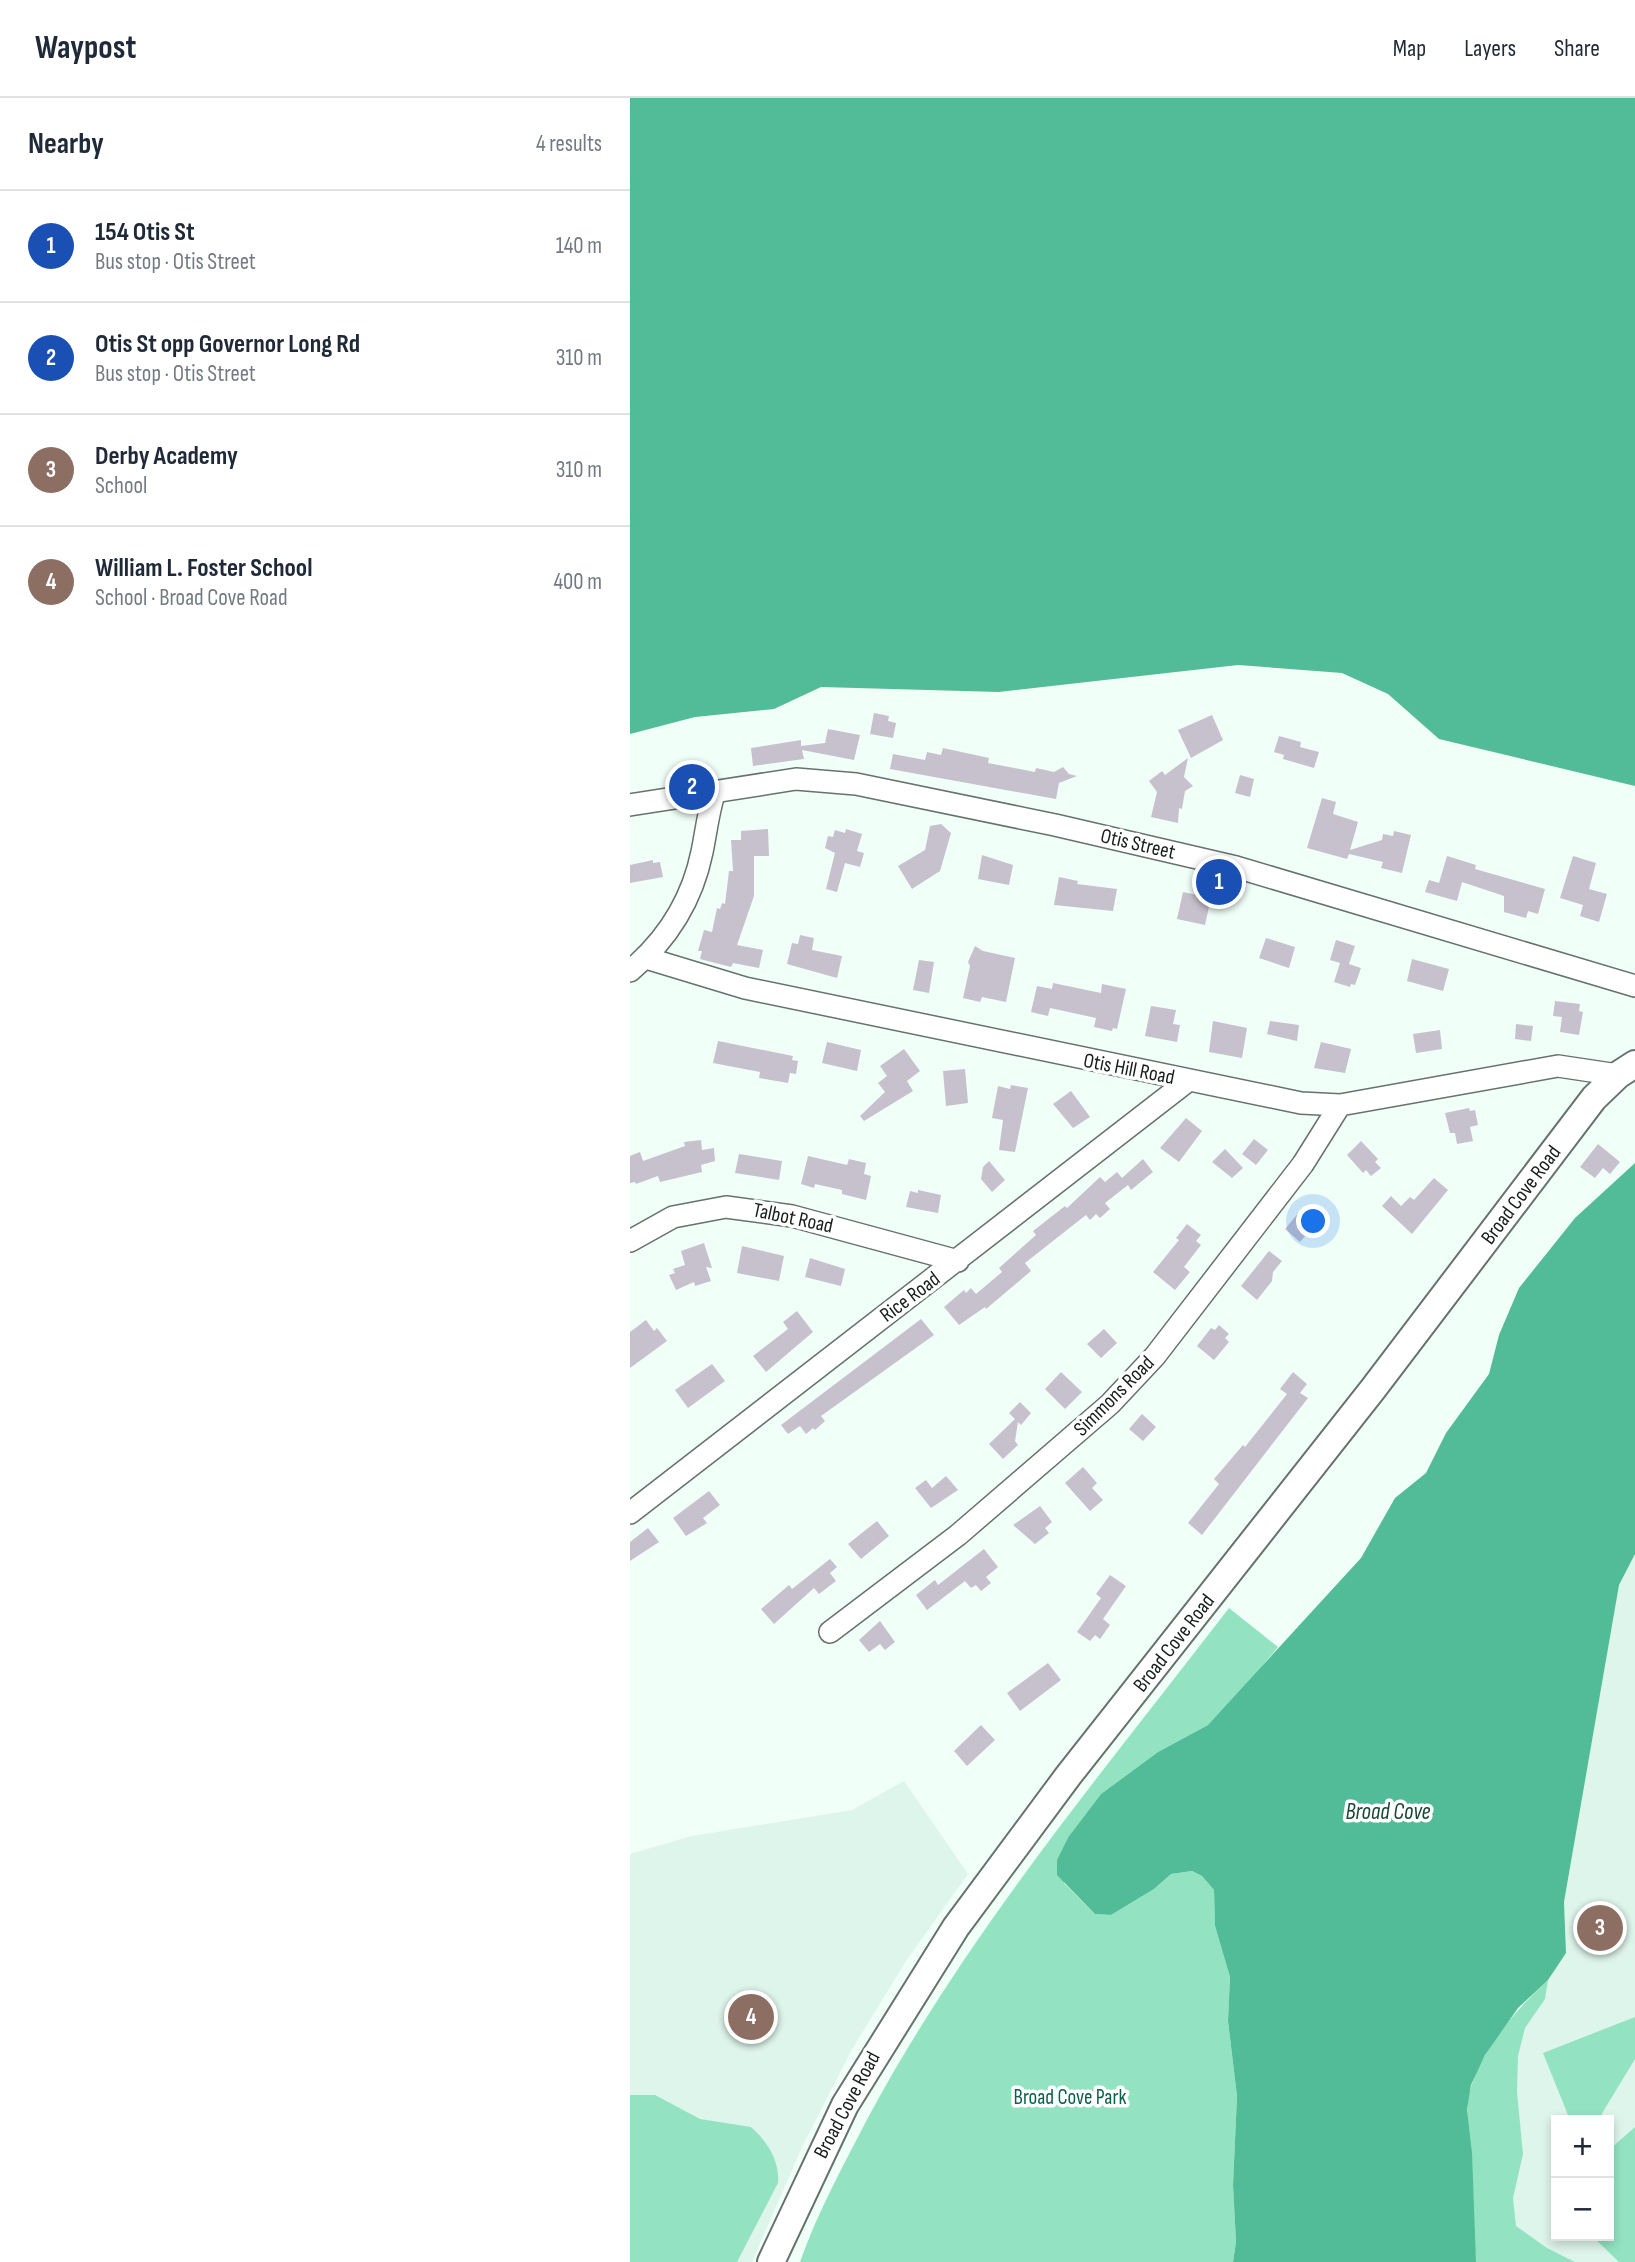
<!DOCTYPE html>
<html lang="en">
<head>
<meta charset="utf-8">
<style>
  body { margin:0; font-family:"Sofia Sans Condensed",sans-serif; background:#f2f2f3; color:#1f2937 }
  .controls { position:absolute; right:21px; bottom:21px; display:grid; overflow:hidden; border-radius:0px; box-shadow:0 4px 10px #0003 }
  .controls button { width:63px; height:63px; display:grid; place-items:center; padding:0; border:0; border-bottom:2px solid #e0e1e3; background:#fff; color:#1f2937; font:35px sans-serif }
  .you { position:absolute; left:684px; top:1124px; width:24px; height:24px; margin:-18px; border:5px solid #fff; border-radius:50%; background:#1a73e8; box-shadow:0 0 0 10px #1a73e833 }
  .badge { display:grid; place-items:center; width:46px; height:46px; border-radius:50%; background:#7831a4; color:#fff; font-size:23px; font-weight:700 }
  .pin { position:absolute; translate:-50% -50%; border:4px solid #fff; box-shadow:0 2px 7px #0006 }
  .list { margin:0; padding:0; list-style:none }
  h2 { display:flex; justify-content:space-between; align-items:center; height:91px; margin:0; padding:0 28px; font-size:30px }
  h2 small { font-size:23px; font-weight:400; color:#747a83 }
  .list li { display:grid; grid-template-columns:46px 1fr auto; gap:21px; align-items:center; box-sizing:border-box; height:112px; padding:0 28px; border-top:2px solid #e0e1e3 }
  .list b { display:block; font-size:26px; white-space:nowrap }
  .list p { margin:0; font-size:23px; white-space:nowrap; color:#747a83 }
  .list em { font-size:23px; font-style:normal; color:#747a83 }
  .map { position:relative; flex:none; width:1005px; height:2164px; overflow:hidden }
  header { display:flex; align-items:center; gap:42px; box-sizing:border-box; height:98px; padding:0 35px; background:#fff; border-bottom:2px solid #e0e1e3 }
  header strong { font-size:33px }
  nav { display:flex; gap:38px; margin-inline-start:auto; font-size:24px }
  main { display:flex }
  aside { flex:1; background:#fff }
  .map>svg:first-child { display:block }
</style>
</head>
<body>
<header>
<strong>Waypost</strong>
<nav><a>Map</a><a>Layers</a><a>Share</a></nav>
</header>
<main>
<aside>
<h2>Nearby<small>4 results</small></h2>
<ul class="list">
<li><span class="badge" style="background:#1a4fb4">1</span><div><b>154 Otis St</b><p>Bus stop · Otis Street</p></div><em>140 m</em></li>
<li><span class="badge" style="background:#1a4fb4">2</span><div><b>Otis St opp Governor Long Rd</b><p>Bus stop · Otis Street</p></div><em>310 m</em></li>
<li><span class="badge" style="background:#8d6e63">3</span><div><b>Derby Academy</b><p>School</p></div><em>310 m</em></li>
<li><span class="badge" style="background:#8d6e63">4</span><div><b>William L. Foster School</b><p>School · Broad Cove Road</p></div><em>400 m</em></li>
</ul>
</aside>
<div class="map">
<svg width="1005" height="2164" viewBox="0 0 1005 2164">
  <rect width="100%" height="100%" fill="#f1fff9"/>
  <path fill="#def5eb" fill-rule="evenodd" d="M1005,1456V2164H846L841,1987L936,1855L934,1804L989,1486ZM926,2022H979V2138H926Z
    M274,1683L338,1776L276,1863L221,1953L173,2047L122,2164H0V1756L62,1738L222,1712Z"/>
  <path fill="#93e3c3" d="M599,1510L648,1549L615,1589L578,1627L528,1654L471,1696L439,1738L434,1785L465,1816L481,1817L524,1791L541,1776L562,1773L572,1778L584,1792L585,1828L600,1879L598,1923L607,1998L603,2087L606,2144L603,2164H170C188,2113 215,2064 240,2016C339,1833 473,1674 599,1510Z
    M918,1882L915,1901L895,1930L888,1958L887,1994L893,2056L883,2100L886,2128L917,2150L945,2164H846C843,2122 829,2022 842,1986C856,1945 887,1911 918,1882Z
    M1005,1919V1961L968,2022H940L913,1955Z
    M0,1997H25L70,2021L121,2029C137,2043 150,2063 148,2085L107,2164H0Z
    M1005,2029V2164H989L962,2138H979V2052Z"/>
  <path fill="#51bc97" d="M0,0H1005V688L809,641L758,596L712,575L608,567L369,594L191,589L144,611L65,619L0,636Z
    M1005,1065V1456L989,1487L934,1804L936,1855L918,1882L888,1910L855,1957L841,1987L837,2012L842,2055L846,2164H603L606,2144L603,2087L607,1998L598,1923L600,1879L585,1828L584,1792L572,1778L562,1773L541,1776L524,1791L481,1817L465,1816L427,1777V1762L439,1738L471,1696L528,1654L578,1627L731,1460L765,1400L796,1375L816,1335L859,1276L869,1237L889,1190L945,1120Z"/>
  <path fill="#c6c1cc" d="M244,615L259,618L258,623L266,625L263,640L240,636Z
    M582,617L593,642L561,660L548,632Z
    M198,631L230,637L224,662L172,652L174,661L123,668L121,650L171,642V648L195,645Z
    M649,638L671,644L670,649L689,654L684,670L653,661L654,657L644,654Z
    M313,650L359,660L358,665L405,674L406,670L424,674L433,669L439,676L447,678L429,685L426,701L260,671L263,656L295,662L297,654L311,657Z
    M558,660L554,679L563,688L555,693L552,711L549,710L548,725L521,719L527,694L519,683L532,673L535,677Z
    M610,677L624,681L620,699L605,695Z
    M692,700L706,704L703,716L728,724L720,752L752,742L753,736L763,738L764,733L781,737L772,775L751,770L753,764L719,756L717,761L677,750Z
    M311,726L321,735L310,773L282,791L268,768L295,752L300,728Z
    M138,731L139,758H124V798L107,847L133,852L129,870L103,865L101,869L70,861L72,853H68L74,832L82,834L87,810L90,811L92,805L95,806L99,773H103L101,742H111V733Z
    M216,731L232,736L227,753L234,755L230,769L215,765L207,794L196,791L205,755L195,750L198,738L203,739L205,732L215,735Z
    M352,757L383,767L379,787L348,781Z
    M817,758L846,767L845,771L915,791L908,816L898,813L896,820L874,814V798L832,784L827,803L795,794L799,782L809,785Z
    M943,758L966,765L959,791L977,796L969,824L950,818L953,807L930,800Z
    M23,762V765L30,764L33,779L0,785V767Z
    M429,779L448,783L447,786L487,791L483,813L424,807Z
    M553,794L581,800L575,827L547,821Z
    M170,837L184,840L182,852L212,858L207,880L157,866L162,845L168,846Z
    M636,840L665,849L659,870L629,860Z
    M706,842L725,848L719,866L731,870L725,887L721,886L720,889L704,884L710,865L700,862Z
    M345,848L353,853L385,860L376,904L352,899L350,904L333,900L340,868L338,864Z
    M782,861L819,871L813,893L777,883Z
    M289,862L304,864L299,895L283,892Z
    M423,885L471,895L472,886L496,891L487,931L483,930L482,933L464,929L466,920L420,910L418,918L401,914L407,888L422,891Z
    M925,903L950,906L949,913L953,914L949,937L930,934L932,919L923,918Z
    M521,908L546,912L543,926L550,927L547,944L515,938Z
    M583,923L617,930L612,960L579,954Z
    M640,923L669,927L667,943L637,936Z
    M886,926L903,928L901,943L885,941Z
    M810,932L812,951L786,955L783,936Z
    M88,943L163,958L162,962L168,963L166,976L160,975L158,985L129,980L130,974L83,965Z
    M197,944L231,952L227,973L192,965Z
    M691,944L721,951L715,975L684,970Z
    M274,951L290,973L277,983L283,993L234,1023L230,1018L255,994L248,985L257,978L250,968Z
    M335,971L338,1005L316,1008L313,973Z
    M381,987L398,990L385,1054L369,1052L373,1022L362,1020L368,988L380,991Z
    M441,993L460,1019L443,1030L423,1006Z
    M839,1010L840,1013L845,1012L848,1027L840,1029L843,1043L827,1046L825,1035H820L815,1015Z
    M556,1020L572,1033L549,1064L530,1050Z
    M624,1041L638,1052L626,1067L612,1056Z
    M71,1042L72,1052L84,1050L85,1063L71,1067L72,1074L30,1084L28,1078L6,1086L5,1084L0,1085V1058L10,1054L13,1063L55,1048L54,1044Z
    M731,1043L748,1061L745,1064L751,1070L741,1078L736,1072L733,1075L717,1057Z
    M968,1046L990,1064L980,1076L973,1070L965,1080L950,1069Z
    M595,1051L613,1070L602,1080L582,1064Z
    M109,1056L152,1063L149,1082L105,1075Z
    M178,1058L217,1067L219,1061L236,1065L234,1076L241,1078L236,1102L212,1096V1092L185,1086L184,1090L171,1086Z
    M513,1061L523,1074L501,1092L498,1087L475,1105L480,1111L470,1120L466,1116L460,1122L456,1117L395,1165L401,1173L356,1211L355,1209L329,1227L314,1209L334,1192L336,1195L341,1190L346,1196L372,1174L369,1170L406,1137L403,1133L435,1108L437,1110L470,1079L475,1084L487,1074L492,1080Z
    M359,1063L375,1082L362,1094L351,1081L353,1069Z
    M804,1080L818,1092L782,1136L752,1108L761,1098L771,1108L780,1099L784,1102Z
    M288,1092L311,1097L308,1115L276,1109L280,1093L288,1095Z
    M681,1106L694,1116L670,1144L655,1131L670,1113L673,1116Z
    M557,1126L571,1137L566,1143L571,1147L554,1169L560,1174L545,1192L523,1174L549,1142L546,1140Z
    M74,1145L82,1170L76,1169L81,1183L65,1188L64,1184L46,1192L39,1177L45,1175L43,1171L55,1167L51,1153Z
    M112,1148L154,1158L149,1183L107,1175Z
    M639,1153L652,1163L643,1174L642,1183L627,1202L611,1188Z
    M180,1160L215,1171L211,1188L175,1179Z
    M167,1213L183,1234L136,1274L123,1258L158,1231L153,1224Z
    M291,1221L304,1237L191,1318L195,1323L185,1332L183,1330L176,1336L170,1328L158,1336L151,1327Z
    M16,1222L24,1233L27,1230L37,1243L0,1270V1234Z
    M589,1227L599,1236L595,1240L599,1244L584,1262L567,1248L581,1230L585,1232Z
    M474,1231L487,1245L471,1260L457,1246Z
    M82,1266L95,1283L58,1310L45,1292Z
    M431,1274L452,1294L435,1311L415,1291Z
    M663,1274L677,1286L670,1295L678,1300L572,1437L558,1425L589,1386L584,1381L613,1347L615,1349L657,1296L650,1291Z
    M390,1304L401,1315L391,1327L388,1324L385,1343L388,1347L373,1361L359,1346L385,1321L379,1315Z
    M512,1316L526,1329L513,1343L499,1331Z
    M453,1369L467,1385L462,1390L473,1402L460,1413L435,1385Z
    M316,1378L328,1392L301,1410L285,1390L296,1382L302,1390Z
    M79,1393L90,1407L73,1420L77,1425L56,1438L43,1420Z
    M410,1408L422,1424L415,1430L419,1435L405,1446L383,1427Z
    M247,1423L259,1438L231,1461L218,1446Z
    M18,1430L29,1444L0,1463V1444Z
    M354,1451L368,1469L356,1479L361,1485L351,1493L346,1487L341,1490L335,1483L297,1512L286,1497L305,1482L308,1487Z
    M200,1461L207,1469L200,1475L206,1483L189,1496L184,1490L144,1526L131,1511L159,1487L162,1491Z
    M480,1477L496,1488L473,1521L480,1527L470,1541L465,1537L460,1543L447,1534L471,1500L466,1496Z
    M250,1523L265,1544L255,1552L250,1546L239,1554L229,1542Z
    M418,1565L431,1582L390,1613L377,1595Z
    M351,1627L365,1642L337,1668L324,1653Z"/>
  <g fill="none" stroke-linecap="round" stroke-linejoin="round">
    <g stroke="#66726d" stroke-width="24">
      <path id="minor" d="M0,707L166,681L226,686L425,727L606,769L1005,888
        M16,860L115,890L671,1005L710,1007L928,968L988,977
        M0,873C38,841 62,803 72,754C76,735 78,715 84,696
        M0,1143L43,1119L96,1109L162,1118L328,1163
        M0,1415L559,982
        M200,1534L328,1437L480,1306L525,1258L673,1066L710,1007"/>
    </g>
    <g stroke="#66726d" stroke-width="30">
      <path id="major" d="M141,2164L215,2007L326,1829L438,1678L743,1291L964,1000L988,977L1005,966"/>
    </g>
    <use href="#minor" stroke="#fff" stroke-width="21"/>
    <use href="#major" stroke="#fff" stroke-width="26"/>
  </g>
  <g text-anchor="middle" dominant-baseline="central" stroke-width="7" stroke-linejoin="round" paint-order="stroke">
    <g font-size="21" fill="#181d1b" stroke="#fff">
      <text transform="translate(508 746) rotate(13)">Otis Street</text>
      <text transform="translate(499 971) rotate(11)">Otis Hill Road</text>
      <text transform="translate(891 1097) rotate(-53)">Broad Cove Road</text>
      <text transform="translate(163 1120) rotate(12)">Talbot Road</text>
      <text transform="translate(280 1199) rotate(-37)">Rice Road</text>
      <text transform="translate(484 1298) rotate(-45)">Simmons Road</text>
      <text transform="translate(544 1545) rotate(-52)">Broad Cove Road</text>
      <text transform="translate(217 2007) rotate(-62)">Broad Cove Road</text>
    </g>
    <g font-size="21" fill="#0a6148" stroke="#fff">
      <text x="440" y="1999">Broad Cove Park</text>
    </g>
    <g font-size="23" font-style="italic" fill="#194637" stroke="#fff">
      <text x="758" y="1714">Broad Cove</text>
    </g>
  </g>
</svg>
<div class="controls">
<button>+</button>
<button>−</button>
</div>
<div class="you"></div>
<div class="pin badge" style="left:589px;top:784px;background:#1a4fb4">1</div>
<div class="pin badge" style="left:62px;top:689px;background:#1a4fb4">2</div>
<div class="pin badge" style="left:970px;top:1830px;background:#8d6e63">3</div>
<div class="pin badge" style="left:121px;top:1919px;background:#8d6e63">4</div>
</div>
</main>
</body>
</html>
